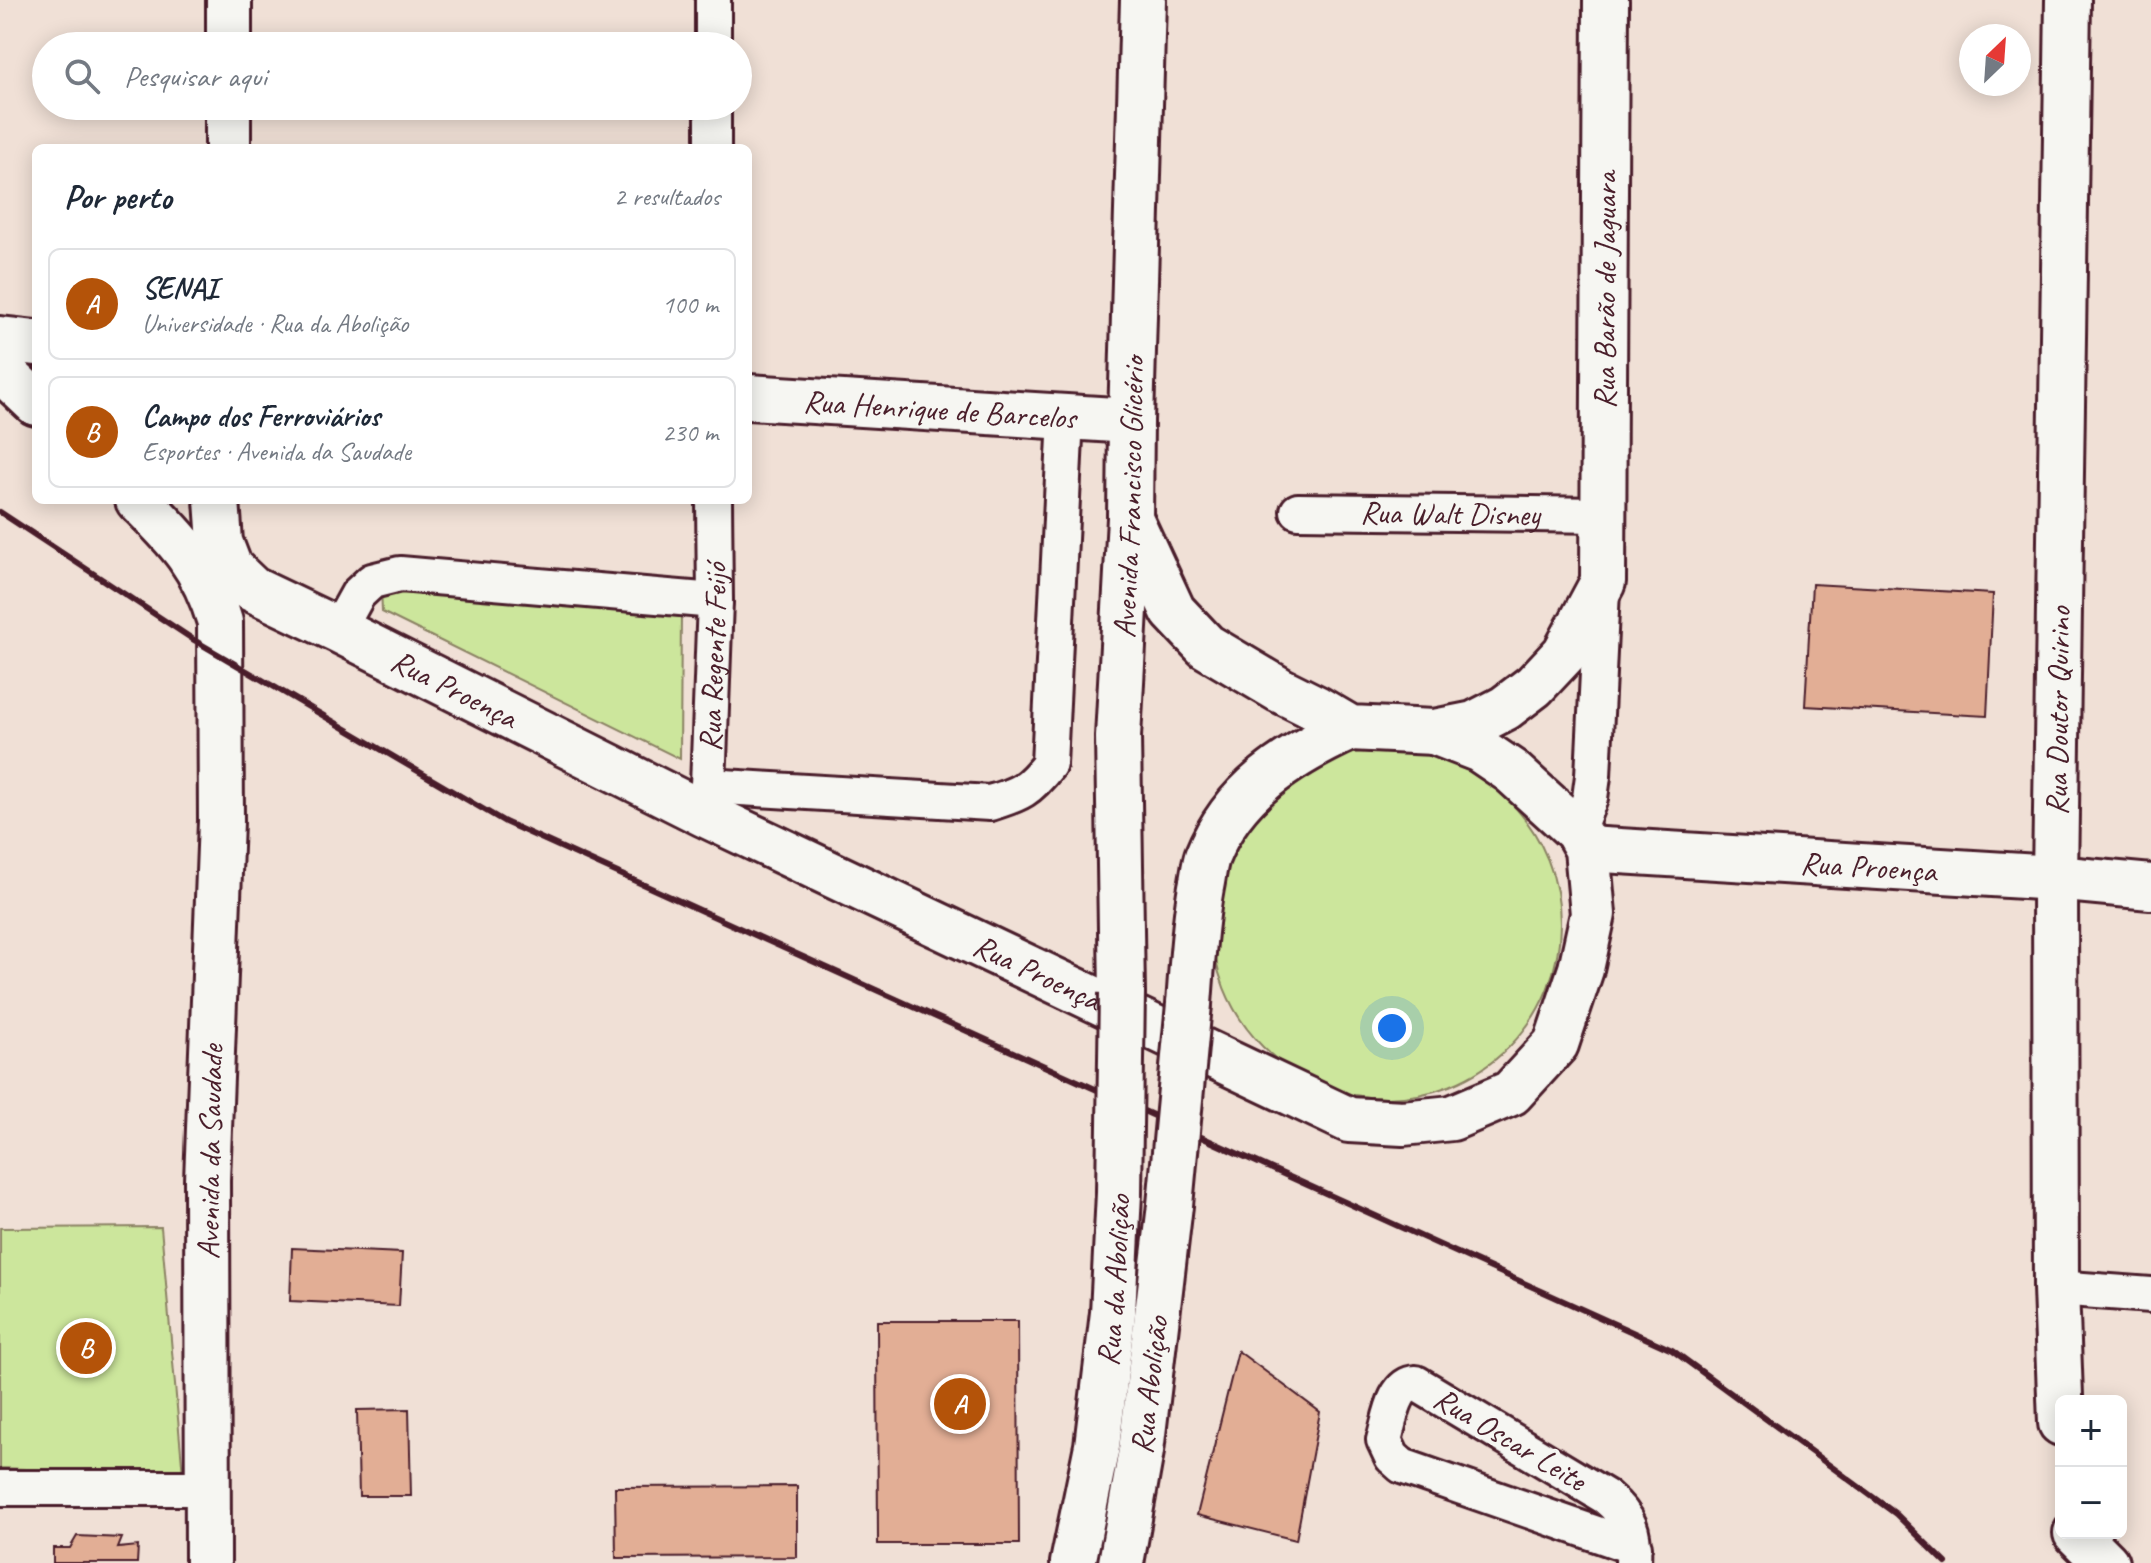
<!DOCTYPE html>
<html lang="pt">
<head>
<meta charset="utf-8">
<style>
  body { margin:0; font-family:Caveat,sans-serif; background:#f2f2f3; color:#1f2937 }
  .controls { position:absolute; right:24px; bottom:24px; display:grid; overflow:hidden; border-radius:12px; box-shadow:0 4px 20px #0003 }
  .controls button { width:72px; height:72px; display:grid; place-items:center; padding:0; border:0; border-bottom:2px solid #e0e1e3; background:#fff; color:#1f2937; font:40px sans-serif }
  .compass { position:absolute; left:1959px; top:24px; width:72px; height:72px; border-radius:50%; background:#fff; box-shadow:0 4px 20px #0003; rotate:25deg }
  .you { position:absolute; left:1392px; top:1028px; width:28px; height:28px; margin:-20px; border:6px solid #fff; border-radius:50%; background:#1a73e8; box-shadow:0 0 0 12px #1a73e833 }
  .badge { display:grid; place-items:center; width:52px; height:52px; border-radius:50%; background:#b45309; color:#fff; font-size:26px; font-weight:700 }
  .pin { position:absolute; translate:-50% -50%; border:4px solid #fff; box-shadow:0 2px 8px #0006 }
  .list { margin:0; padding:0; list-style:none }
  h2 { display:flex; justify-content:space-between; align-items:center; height:104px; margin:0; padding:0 32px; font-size:34px }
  h2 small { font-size:26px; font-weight:400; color:#747a83 }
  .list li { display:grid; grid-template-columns:52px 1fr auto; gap:24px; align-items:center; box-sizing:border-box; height:112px; margin:0 16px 16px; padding:0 16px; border:2px solid #e0e1e3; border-radius:12px }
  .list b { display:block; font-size:30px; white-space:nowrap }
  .list p { margin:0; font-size:26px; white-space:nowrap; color:#747a83 }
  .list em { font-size:26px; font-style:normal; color:#747a83 }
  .icon { flex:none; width:44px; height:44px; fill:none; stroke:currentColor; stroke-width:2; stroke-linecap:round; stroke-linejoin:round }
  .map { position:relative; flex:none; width:2151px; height:1563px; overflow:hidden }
  .search { position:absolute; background:#fff; box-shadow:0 4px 20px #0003; left:32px; top:32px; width:720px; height:88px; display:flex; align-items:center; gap:20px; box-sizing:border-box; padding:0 28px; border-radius:44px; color:#747a83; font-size:30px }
  .panel { position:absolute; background:#fff; box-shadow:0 4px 20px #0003; left:32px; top:144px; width:720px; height:360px; border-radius:12px }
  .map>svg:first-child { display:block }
</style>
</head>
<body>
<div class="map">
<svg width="2151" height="1563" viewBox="0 0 2151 1563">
  <rect width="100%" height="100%" fill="#f0e0d6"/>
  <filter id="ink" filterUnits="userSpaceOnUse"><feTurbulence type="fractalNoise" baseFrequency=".0125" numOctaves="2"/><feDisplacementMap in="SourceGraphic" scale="16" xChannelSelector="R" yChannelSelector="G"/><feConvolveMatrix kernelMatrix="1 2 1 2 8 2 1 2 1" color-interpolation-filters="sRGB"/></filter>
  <g filter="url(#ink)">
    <path fill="#cce69c" stroke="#8b8264" stroke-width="2" d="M381,585L681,610L680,759L382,612Z
      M1212 924a174 174 0 1 1 348 0a174 174 0 1 1-348 0Z
      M161,1227L183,1475L0,1468V1228Z"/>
    <path fill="#e2ae95" stroke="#4a1f2b" stroke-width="2" d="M1812,584L1993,594L1987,716L1805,706Z
      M292,1248L402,1253L399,1306L290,1301Z
      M877,1321H1018L1019,1544H878Z
      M1238,1351L1320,1412L1296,1540L1197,1515Z
      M409,1409L411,1496H359L357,1410Z
      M797,1486V1557L616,1558L615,1487Z
      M77,1536L122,1538L118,1548L138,1546L137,1563H53V1548H70Z"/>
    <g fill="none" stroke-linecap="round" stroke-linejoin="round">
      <g stroke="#4a1f2b" stroke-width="40">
        <g id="street">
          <path d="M713,46V0"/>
          <path d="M713,148V106"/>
          <path id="s1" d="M1298,511L1602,515"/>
          <path d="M338,630L358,594L372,581L400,574L715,601"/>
          <path d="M708,786L990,803C1020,794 1029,790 1049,764L1066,417"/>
          <path id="s2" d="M705,807L708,786L715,601L714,500"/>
          <path d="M1577,831L1590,798L1593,776L1602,590"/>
          <path d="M2056,1288L2151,1295"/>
          <path d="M0,1488H207"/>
          <path d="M1633,1563C1635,1532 1630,1517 1606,1497L1416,1383C1393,1384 1390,1421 1384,1440L1392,1457L1402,1466L1634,1547"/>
        </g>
      </g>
      <g stroke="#4a1f2b" stroke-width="50">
        <g id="secondary">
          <path d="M0,369L36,403"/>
          <path d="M138,500C179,540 203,565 220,622L221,821L207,1180L208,1563"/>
          <path id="s3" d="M1587,849L2055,878L2151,887"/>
          <path id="s4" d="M2061,1423L2056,1288L2055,878L2068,0"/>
          <path d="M2076,1533L2106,1563"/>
        </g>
      </g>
      <g stroke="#4a1f2b" stroke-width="50">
        <g id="primary">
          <path d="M229,46V0"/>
          <path d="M228,148V106"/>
          <path d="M0,339L36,343"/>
          <path id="s5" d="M748,397L1131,421"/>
          <path id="s6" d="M217,500L220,542L230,568L252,589L338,630L704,814L1349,1120L1403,1123L1452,1118L1511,1093L1556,1044L1581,969L1593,914L1587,849L1577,831L1511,771L1480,750L1434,732"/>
          <path id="s7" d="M1130,518L1173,611L1206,646L1280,690L1316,708L1350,728L1434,732L1474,724L1505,708L1534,686L1565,653L1603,582L1606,0"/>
          <path id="s8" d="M1122,993L1118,737L1130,518L1131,421L1143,0"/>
          <path d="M1189,1004C1192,965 1194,926 1201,887C1203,878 1204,866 1207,857C1233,791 1289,756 1350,728"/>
          <path id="s9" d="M1073,1563L1097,1446L1113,1313L1119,1193"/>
          <path id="s10" d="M1121,1563L1141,1451L1170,1205"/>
        </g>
      </g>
      <use href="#street" stroke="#f6f6f2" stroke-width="34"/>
      <use href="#secondary" stroke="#f6f6f2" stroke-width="44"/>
      <use href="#primary" stroke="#f6f6f2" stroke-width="44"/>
      <path stroke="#4a1f2b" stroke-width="6" d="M0,512L194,640L505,822L1672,1350L1896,1514L1946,1563"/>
      <g stroke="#4a1f2b" stroke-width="50" stroke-linecap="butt">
        <path id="primary-bridge" d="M1119,1193L1122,993
          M1170,1205L1189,1004"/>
      </g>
      <use href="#primary-bridge" stroke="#f6f6f2" stroke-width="44"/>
    </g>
  </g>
  <g text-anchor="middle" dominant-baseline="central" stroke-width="8" stroke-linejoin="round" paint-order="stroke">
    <g font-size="32" fill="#4a1f2b" stroke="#f6f6f2">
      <text stroke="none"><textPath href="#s7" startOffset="930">Rua Barão de Jaguara</textPath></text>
      <text stroke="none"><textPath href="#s5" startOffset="192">Rua Henrique de Barcelos</textPath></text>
      <text stroke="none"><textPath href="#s8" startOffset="496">Avenida Francisco Glicério</textPath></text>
      <text stroke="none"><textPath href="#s1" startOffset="152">Rua Walt Disney</textPath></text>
      <text stroke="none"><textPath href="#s2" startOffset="150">Rua Regente Feijó</textPath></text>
      <text stroke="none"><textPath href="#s6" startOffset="326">Rua Proença</textPath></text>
      <text stroke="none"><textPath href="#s4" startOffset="712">Rua Doutor Quirino</textPath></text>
      <text stroke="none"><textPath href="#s3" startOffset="282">Rua Proença</textPath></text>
      <text stroke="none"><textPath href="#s6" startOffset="974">Rua Proença</textPath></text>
      <text transform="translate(210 1152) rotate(-89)">Avenida da Saudade</text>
      <text stroke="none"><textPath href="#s9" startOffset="286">Rua da Abolição</textPath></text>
      <text stroke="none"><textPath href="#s10" startOffset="180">Rua Abolição</textPath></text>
      <text transform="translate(1510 1439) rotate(31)">Rua Oscar Leite</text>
    </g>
  </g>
</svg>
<div class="controls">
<button>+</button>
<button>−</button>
</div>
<svg class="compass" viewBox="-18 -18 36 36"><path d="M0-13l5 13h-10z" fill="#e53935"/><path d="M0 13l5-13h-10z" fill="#747a83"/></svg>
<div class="you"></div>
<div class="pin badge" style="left:960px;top:1404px">A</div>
<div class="pin badge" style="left:86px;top:1348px">B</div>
<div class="search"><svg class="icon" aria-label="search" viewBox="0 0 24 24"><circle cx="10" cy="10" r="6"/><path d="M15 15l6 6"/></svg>Pesquisar aqui</div>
<section class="panel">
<h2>Por perto<small>2 resultados</small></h2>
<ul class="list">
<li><span class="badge">A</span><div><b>SENAI</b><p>Universidade · Rua da Abolição</p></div><em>100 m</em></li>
<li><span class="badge">B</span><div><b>Campo dos Ferroviários</b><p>Esportes · Avenida da Saudade</p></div><em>230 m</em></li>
</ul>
</section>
</div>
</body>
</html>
